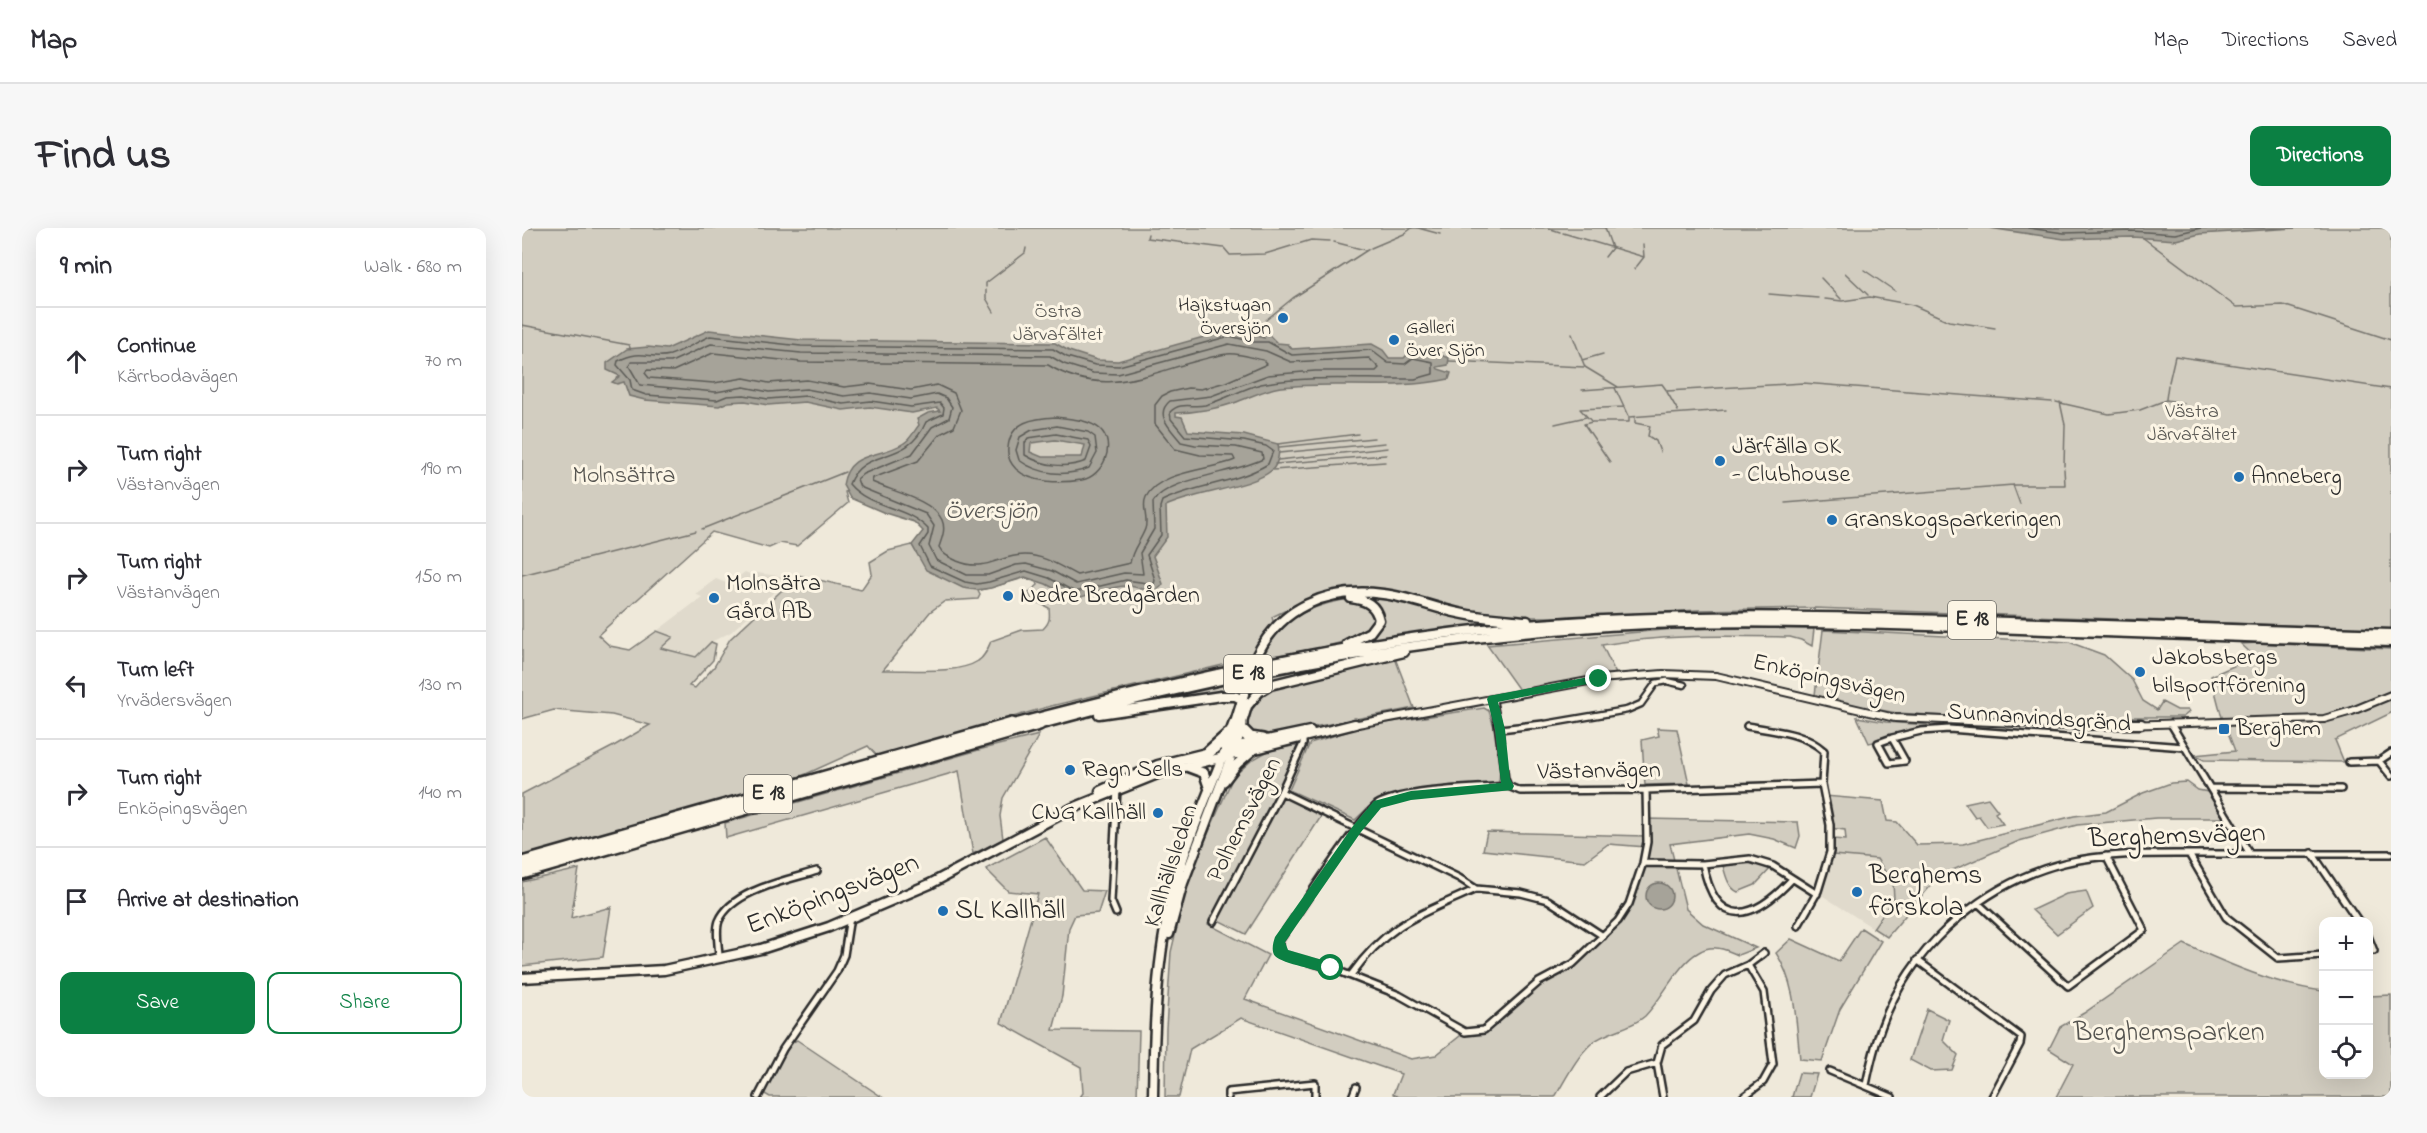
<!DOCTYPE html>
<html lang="en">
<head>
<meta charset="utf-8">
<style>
  body { margin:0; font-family:"Indie Flower",sans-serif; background:#f7f7f7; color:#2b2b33 }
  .controls { position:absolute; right:18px; bottom:18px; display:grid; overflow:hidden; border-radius:12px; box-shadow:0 6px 24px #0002 }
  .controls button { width:54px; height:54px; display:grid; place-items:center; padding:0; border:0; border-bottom:2px solid #e1e1e2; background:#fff; color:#2b2b33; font:30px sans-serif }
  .stop { position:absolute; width:18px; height:18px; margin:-14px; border:4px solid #0b8043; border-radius:50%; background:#fff }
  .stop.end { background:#0b8043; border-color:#fff; box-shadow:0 2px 6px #0008 }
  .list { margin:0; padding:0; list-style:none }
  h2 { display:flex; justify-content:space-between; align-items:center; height:78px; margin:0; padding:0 24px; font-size:26px }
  h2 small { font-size:20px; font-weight:400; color:#7c7c81 }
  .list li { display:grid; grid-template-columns:39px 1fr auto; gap:18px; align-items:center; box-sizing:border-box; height:108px; padding:0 24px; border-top:2px solid #e1e1e2 }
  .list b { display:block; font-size:22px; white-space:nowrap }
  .list p { margin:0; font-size:20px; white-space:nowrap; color:#7c7c81 }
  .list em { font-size:20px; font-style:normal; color:#7c7c81 }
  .actions { display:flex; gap:12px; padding:18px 24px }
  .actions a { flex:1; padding:14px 0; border:2px solid #0b8043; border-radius:12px; text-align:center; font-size:21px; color:#0b8043 }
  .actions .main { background:#0b8043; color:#fff }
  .icon { flex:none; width:33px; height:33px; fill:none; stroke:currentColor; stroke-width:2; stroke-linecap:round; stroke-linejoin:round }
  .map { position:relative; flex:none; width:1869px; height:869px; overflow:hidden; border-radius:12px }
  header { display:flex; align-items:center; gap:36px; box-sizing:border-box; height:84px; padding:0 30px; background:#fff; border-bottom:2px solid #e1e1e2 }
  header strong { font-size:28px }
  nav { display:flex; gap:33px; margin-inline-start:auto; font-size:21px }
  .intro { display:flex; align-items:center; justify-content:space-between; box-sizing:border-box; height:144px; padding:0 36px }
  h1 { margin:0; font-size:42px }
  .button { padding:15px 27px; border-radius:12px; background:#0b8043; color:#fff; font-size:21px; font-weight:700 }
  main { display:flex; gap:36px; padding:0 36px }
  aside { flex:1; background:#fff; border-radius:12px; box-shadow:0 6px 24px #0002 }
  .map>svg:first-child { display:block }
</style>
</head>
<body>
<header>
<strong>Map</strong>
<nav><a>Map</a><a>Directions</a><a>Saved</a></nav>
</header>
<div class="intro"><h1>Find us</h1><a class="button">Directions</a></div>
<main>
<aside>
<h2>9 min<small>Walk · 680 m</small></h2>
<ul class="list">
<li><svg class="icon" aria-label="ahead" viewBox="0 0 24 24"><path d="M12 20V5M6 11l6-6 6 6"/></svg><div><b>Continue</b><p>Kärrbodavägen</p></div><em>70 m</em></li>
<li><svg class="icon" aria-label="right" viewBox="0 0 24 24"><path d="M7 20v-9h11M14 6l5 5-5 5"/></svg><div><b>Turn right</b><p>Västanvägen</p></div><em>190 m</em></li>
<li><svg class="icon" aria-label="right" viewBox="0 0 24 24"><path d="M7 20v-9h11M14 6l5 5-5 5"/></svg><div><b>Turn right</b><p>Västanvägen</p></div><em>150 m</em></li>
<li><svg class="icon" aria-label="left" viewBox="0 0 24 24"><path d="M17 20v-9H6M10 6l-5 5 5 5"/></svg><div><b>Turn left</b><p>Yrvädersvägen</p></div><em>130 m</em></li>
<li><svg class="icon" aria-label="right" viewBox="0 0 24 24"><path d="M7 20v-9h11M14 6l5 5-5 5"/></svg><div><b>Turn right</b><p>Enköpingsvägen</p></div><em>140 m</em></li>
<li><svg class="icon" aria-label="arrive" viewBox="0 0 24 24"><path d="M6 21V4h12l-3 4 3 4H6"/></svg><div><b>Arrive at destination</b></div></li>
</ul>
<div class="actions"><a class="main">Save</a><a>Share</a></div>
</aside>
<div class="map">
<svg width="1869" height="869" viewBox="0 0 1869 869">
  <rect width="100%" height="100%" fill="#efe9da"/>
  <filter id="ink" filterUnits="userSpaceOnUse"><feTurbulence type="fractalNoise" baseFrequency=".0167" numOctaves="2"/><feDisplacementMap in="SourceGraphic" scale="12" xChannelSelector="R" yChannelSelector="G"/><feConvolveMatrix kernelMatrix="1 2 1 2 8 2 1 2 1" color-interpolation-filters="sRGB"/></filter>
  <g filter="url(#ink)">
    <path fill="#e0dacc" d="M223,344L230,347L235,345L263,349V354L209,404L189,414L174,429L138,419L151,409L135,403L180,369L173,366L194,351L207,356Z
      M1311,627L1355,630L1371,656L1372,672L1351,700L1298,666Z"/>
    <path fill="#d2cdc0" stroke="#7e7c76" stroke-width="1.5" fill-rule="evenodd" d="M0,0H1869V401L1292,380L1176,382L1060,389H985L959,386L876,366L809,365L785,372L750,389L751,393L730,430L529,478L355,528L346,518L284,546L243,561L0,628V566L90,519L128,497L90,487L32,482L0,491ZM348,257L422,294L394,324L390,317L366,323L348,334L350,346L339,362L276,347L208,411L192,439L173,460L167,458L191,432L194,416L189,414L174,429L139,420L151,409L135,403L108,422L88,418L76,407L190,304L247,320L258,315L275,318L326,275L323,264ZM502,350L515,354L516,357L506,365L509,371L527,380C528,390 528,394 521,401L500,402L469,413C466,420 463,429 456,433C435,447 386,441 361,442L408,384L423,373L456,371L458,367L456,363Z
      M835,367H848L995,394L841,414L857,401L861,389L855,376Z
      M821,372C841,373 844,373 853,390C844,419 768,424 742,429C752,394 788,378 821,372Z
      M1241,400L1292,401L1290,418L1279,412L1268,409C1205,408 1143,406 1080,417L1094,446L997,462L965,417L1153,401Z
      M1301,402L1547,414L1582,427L1610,452L1621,473L1635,482L1640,474L1655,482H1666L1667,484L1661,489H1609L1566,495L1507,493L1375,485L1313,474L1293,467Z
      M1735,415L1869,421V485L1813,512L1822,534L1682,532L1672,527L1713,523L1699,486L1689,448L1725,432L1733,433V429L1719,416Z
      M854,427L742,456L734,460H732L735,449Z
      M873,430L892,480L738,509L733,508L725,501C724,482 737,469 751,459Z
      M724,450L720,465L711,464L591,481Z
      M962,480L967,483C975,506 981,534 976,558L932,557L888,563L853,573L833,592L767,562L788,515L843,498Z
      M1335,489L1364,494L1405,497L1408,502L1347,515Z
      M1135,500L1155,501L1167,556L1123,557L1120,512L1137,508Z
      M517,507L481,570L478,588L481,611L451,626L437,543L204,610L203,595L460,521Z
      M776,517L755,565L686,696L746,727L723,771L889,831L914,827L943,804L962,802L1017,754L1052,736L1081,708L1107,676L1124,619L1086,616L1063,633L961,622L965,604L1124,608V591L1276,594L1278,608L1274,620L1252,611L1227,606L1148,616L1164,681L1181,696L1234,720L1216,727C1203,721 1190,716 1177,724C1155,736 1141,770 1123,788C1109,801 1084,803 1070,815C1054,829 1044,851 1033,869H877L871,866L879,846L719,790L668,821L657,869H643L644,800L649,724L667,649L711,549L730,532L746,523Z
      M1665,554L1676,562L1686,564L1702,590H1634L1555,597L1497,613L1417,648L1365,709L1351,700L1372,670L1371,656L1355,631L1311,627V611L1324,612L1323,602L1308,600L1303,568L1361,573L1365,593L1375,594L1395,617L1441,616L1552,588L1584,584L1621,565L1649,555Z
      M761,565L800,587L724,706L696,692Z
      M1466,570L1476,583L1473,585L1481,596L1465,599L1457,588L1453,589L1443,575Z
      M523,609L560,662L583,663L576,685L553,687L547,700L540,768L531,802L617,803L615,869H558L561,865L559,839L479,795L516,666L486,663L464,641Z
      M1217,631L1251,638L1233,657L1216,664C1205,659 1203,644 1200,634Z
      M57,641L49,690L89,679L81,729L0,738V654Z
      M1564,663L1571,680L1535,706L1510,682L1544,666Z
      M1339,700L1359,713L1318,781L1300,833L1278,831C1274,795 1274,755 1254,725L1269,711L1317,733Z
      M1662,716C1706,736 1754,757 1801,763L1802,846H1846L1847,768L1869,767V869H1534L1551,836L1527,821L1538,799L1562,785Z
      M1405,781L1427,792L1421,812L1436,827L1430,842L1409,843L1388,832Z
      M275,812L360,869H248L241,865L269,815Z
      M1277,845L1295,846L1288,869H1270Z"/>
    <path fill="#a6a399" stroke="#75736d" stroke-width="1.5" fill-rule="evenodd" d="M1467,0H1774L1678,6L1654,12L1610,9L1542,11Z
      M710,101L742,110L740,106H746L755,115L766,116L770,121L850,116L861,122L867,130H882L888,124L915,126L927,130L926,137L915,139L916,141L929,145L927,151C872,163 815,153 760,159C742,161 729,169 712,175C692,182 674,184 654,185V188L660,189L666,203L722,207L756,216C758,224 756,236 750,242C730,260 672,264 644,278L645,309L631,328L641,356C634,369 617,358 605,358C588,358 568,367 552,371L524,356L503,349L469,360L455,362L441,360L404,342L390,317L401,303L392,294L363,285L328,270L321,257C327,221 358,231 382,215C388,212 392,203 397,197L395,191L406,185L418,183L415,180L390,185L348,179L321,182L283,174L246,177L223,173L206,174L197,178L123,172L107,168L102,154L95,156L90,154L98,148L85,142V135L105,121L126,119L145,121L187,102L279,112L533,115L547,123L575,132L596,133ZM533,212L563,217L560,229H520L508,224L509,215Z
      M1124 668a13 13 0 1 1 26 0a13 13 0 1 1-26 0Z"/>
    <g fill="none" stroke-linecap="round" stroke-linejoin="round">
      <path stroke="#5c5b57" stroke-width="1.5" d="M1506,0L1542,5L1610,3L1653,6L1679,0
        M188,108L279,118L531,121L545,129L573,137L597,138L708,108L731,114H746L770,127L849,122L866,135L883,136L891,130L911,134V146L893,151C844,152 787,147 739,156C722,160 702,172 683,177C670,180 659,173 648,184L649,191L663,208L722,213L744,218L751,223L746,236C713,256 674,256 640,273L638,279L639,307L625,327L633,352L632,356L604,352L553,364L527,350L504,343L467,354L455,356L443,354L408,338L398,318L406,306V301C384,277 348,281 327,256C341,218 385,239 404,194L421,186L422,180L418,175L389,179L349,173L321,176L284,168L246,171L222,167L205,168L195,172L124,167L110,162L108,152L95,137L96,133C120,120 128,132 148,127C161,123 175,114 188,108Z
        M189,116L279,125L528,128L542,136L571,145L596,146L707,116L744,123L769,134L847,130L857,140L854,143H793L746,147L689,168L648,173C631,187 650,202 659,214L673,217L714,219L740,225L741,231C714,245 645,250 631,274L632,301L618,325L621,346L602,345L554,356L530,343L504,336L494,337L466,347H445L414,332L407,318L412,298L404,286L338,259L335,251L341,246L390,226L410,199L427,190L430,179L424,170L415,166L389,171L348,165L322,168L284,161L247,164L222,159L194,164L118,157L107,138L109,134H149Z
        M191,125L279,134L526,137C590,176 641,136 705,126C715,124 730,130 741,132L745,136L704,154L679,161L666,160L648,164L640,168L633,177V196L653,221L678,227L711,228L713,232C689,242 637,243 624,269C619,279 627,291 623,301C618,314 610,321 608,335L555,347C539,339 522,327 503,327C476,327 464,345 435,333C427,329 421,327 417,319C420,310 424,301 420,292C411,272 369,263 350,254L351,250L396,233L418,206L432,199L439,182L432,165L415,157L389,162L348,156L322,159L285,152L247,155L222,150L192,155L127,150L123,145L125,142L151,143Z
        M534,189C548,191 566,191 578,201C595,217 581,248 560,252C540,255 510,256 494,241C488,235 485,228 486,220C488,193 512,190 534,189Z
        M535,198L566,204L573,209L575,225L567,240C544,249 517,247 497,232L494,222L498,209L510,202Z
        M534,206L566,212L569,219L564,233C544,241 521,238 503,227V215L506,210Z"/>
      <path stroke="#75736d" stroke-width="1.5" d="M896,0L918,6
        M1026,0L1038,4
        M1083,0L1090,20L1083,29
        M1041,5L1122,29
        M626,6L625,10L702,20L708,27L743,26L789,12L808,13
        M1620,9L1714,79L1761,77L1869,112
        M812,14L843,22
        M849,20L882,6L890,0
        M1115,38L1122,29L1121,17
        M1112,41L1114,39
        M1342,42L1373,63
        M1323,45L1346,67
        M1299,50L1319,71
        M464,59V55L503,25L504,20
        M464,62V70L472,84
        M1247,66L1296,70
        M1303,71L1320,73L1348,69L1391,77L1427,93L1473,100
        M744,92L771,70L847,21
        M0,97L107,117L108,120
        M1050,106L1063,139L1096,159
        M1060,132L1081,126
        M927,133L1063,139
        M1647,154L1653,128L1869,161
        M1093,160L1106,188
        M1060,162L1140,156L1145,163L1281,155L1530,174
        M1145,164L1156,183
        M1644,171L1646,157
        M1534,174L1587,186L1618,182L1644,172L1662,175
        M1538,174L1543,197L1542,238
        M1113,189V195L1128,198L1126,208L1134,213L1138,224
        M1070,194H1107V189L1204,182
        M1033,196L1064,189
        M756,216L836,206
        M757,219L852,210
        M757,225L863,215
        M756,232L866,220
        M1088,234L1062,196L1070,194L1058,181L1102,179
        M753,236L864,227
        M751,242L863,234
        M1263,275L1491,257
        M1498,276L1491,257H1543L1542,241
        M180,301L323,244
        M0,347L174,303"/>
      <g stroke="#2b2b2b" stroke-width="9">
        <path id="street-far1" d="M971,471L976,498
          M1648,495L1650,498
          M1012,498L1105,482L1119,476L1134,455L1145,453L1162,457"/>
      </g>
      <g stroke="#2b2b2b" stroke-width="10">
        <path id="street" d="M976,496L983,551L986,558
          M1649,496L1728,626
          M1225,498C1252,503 1281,504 1302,523L1300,556L1308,597V624L1296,663L1276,698
          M978,501L1021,496
          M1370,510L1383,533L1367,535L1356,515Z
          M1370,510L1399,503L1427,501L1662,519
          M1869,525L1857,533L1869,548
          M1827,534L1857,533
          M986,558L998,563L1124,562L1125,614L1121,635L1107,676L1096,693L1051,736L1017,754L962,802L943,804L877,767L809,740L762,727L757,723V713C772,691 841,583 858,575C890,561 950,561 986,558Z
          M1688,560L1819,561
          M1124,562L1300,556
          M759,564L937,650L954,661L999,665L1026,672L1081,708
          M1790,625L1837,694
          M1667,626L1704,689L1756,730L1802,727
          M1121,635L1181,636L1228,631L1251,638L1295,666
          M1181,636C1194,704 1232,692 1270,651
          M1457,676L1546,758L1622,702L1584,628
          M594,685L589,673L595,561
          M691,694L759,564L781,516V508
          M1846,708L1852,723H1846
          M197,730C197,719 193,703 197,693C210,662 266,652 295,643
          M1395,732L1499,809L1498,816L1470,869
          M829,747C867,694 898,687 954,661
          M1308,843L1370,869
          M1344,857C1349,832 1355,807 1366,783C1397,712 1466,654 1542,635C1589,624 1638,626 1687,626C1747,626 1808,626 1869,626
          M236,869L261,821L315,743L322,727L328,689
          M706,869V864L793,855V869
          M830,869L834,859
          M1078,869L1104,844L1135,835
          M1141,869L1135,835L1140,817L1172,793L1189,763L1203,747L1226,737L1242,725
          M1221,869L1241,854L1251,836L1242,764L1226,737"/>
      </g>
      <g stroke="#2b2b2b" stroke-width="10">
        <path id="secondary-far1" d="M825,498L1077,451L1141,446L1194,448L1373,490L1567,498
          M1569,498L1802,491L1830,483L1869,467"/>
      </g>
      <g stroke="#2b2b2b" stroke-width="13">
        <path id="secondary" d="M1521,496H1619
          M711,519L788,503
          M666,539L682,545L687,560
          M702,553L715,536L731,522
          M578,563L636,537L688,524
          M647,706L661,655L711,524
          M0,750L142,742L239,721L307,699L408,656L551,580L638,545L833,496
          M631,869C632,801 634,730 651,663C664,616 684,571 702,525"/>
      </g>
      <g stroke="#2b2b2b" stroke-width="13">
        <path id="highway-far1" d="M825,416L848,404L857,392C854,377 844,372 829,370
          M733,431C757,379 805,359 861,366C887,369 912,380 937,385C959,390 982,391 1005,393
          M726,477L737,464L748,457L882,424
          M577,486L699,468H713L721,472
          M484,498C651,454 820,413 993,398C1147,384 1301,388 1455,393C1593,397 1731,402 1869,406
          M512,498C695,447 883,412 1072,399C1205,390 1338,396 1471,400C1603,405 1736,409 1869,414
          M712,498L727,450
          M719,498L726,475"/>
      </g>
      <g stroke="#2b2b2b" stroke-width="16">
        <path id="highway" d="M719,501L728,510L741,512
          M712,519L719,496
          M704,520L713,496
          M687,524L706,507
          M0,635L490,496
          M0,645L517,496"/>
      </g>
      <use href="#street-far1" stroke="#fcf5e5" stroke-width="4.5"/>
      <use href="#street" stroke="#fcf5e5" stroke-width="5"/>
      <use href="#secondary-far1" stroke="#fcf5e5" stroke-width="6"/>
      <use href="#secondary" stroke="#fcf5e5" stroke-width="8"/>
      <use href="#highway-far1" stroke="#fcf5e5" stroke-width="8"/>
      <use href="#highway" stroke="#fcf5e5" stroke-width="11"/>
    </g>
  </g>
  <path fill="#0b8043" d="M1077,447L1082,451L1080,453L976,474L983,501L988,551L992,558L990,562L889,572L859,580L839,604L763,714L766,722L814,736L816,740L814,744L809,746C797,742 761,736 753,728C749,723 751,715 753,709L831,598L852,573L889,563L979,555L973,501L965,471L967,468Z"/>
  <g fill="#1f6fb2" stroke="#fcf5e5" stroke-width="2">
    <circle cx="761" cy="90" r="6"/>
    <circle cx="872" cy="112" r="6"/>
    <circle cx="1198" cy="233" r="6"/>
    <circle cx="1717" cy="249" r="6"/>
    <circle cx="1310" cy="292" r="6"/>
    <circle cx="486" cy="368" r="6"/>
    <circle cx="192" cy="370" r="6"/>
    <circle cx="1618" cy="444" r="6"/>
    <rect x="1696" y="495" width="12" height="12" rx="3"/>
    <circle cx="548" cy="542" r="6"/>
    <circle cx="636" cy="585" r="6"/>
    <circle cx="1335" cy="664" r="6"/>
    <circle cx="421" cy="683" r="6"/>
  </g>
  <g text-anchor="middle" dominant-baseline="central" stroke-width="6" stroke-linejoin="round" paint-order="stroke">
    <g font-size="20" fill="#2b2b2b" stroke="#fcf5e5" text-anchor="end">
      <text x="749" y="78">Hajkstugan<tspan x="749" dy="23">Översjön</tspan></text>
      <text x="884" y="100" text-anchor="start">Galleri<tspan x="884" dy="23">Över Sjön</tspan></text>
    </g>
    <g font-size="20" fill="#555450" stroke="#fcf5e5">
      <text x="536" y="84">Östra<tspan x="536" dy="23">Järvafältet</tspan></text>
      <text x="1670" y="184">Västra<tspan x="1670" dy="23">Järvafältet</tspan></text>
    </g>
    <g fill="#fcf5e5" stroke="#6a6863" stroke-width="1.5">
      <rect x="1426" y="373" width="48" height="38" rx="4.5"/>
      <rect x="702" y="427" width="48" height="38" rx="4.5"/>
      <rect x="222" y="547" width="48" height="38" rx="4.5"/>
    </g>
    <g font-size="22" font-weight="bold" fill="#2b2b2b">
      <text x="1450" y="392">E 18</text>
      <text x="726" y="446">E 18</text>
      <text x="246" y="566">E 18</text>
    </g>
    <g font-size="24" fill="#2b2b2b" stroke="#fcf5e5" text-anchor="start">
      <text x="1210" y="219">Järfälla OK<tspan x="1210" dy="28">- Clubhouse</tspan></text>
      <text x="1729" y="249">Anneberg</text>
      <text x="1322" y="292">Granskogsparkeringen</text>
      <text x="204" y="356">Molnsätra<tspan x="204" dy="28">Gård AB</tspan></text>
      <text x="498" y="368">Nedre Bredgården</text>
      <text x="1630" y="430">Jakobsbergs<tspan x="1630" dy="28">bilsportförening</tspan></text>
      <text x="1714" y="501">Berghem</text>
      <text x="560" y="542">Ragn Sells</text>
      <text x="624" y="585" text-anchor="end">CNG Kallhäll</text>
    </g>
    <g font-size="24" fill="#555450" stroke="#fcf5e5">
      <text x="102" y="248">Molnsättra</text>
    </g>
    <g font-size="24" fill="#2b2b2b" stroke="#fcf5e5">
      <text transform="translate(1307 452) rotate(13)">Enköpingsvägen</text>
      <text transform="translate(1517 491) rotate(4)">Sunnanvindsgränd</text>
      <text transform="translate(1077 544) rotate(-1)">Västanvägen</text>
      <text transform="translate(723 592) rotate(-63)">Polhemsvägen</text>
      <text transform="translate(650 638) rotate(-72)">Kallhällsleden</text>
    </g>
    <g font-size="26" font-style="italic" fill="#565552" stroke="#fcf5e5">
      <text x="469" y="284">Översjön</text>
    </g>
    <g font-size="28" fill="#2b2b2b" stroke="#fcf5e5">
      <text transform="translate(1655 609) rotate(-2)">Berghemsvägen</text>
      <text transform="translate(311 667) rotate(-21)">Enköpingsvägen</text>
    </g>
    <g font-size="28" fill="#2b2b2b" stroke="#fcf5e5" text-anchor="start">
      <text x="1347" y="648">Berghems<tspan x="1347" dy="32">förskola</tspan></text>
      <text x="433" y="683">SL Kallhäll</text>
    </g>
    <g font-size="28" fill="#555450" stroke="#fcf5e5">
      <text x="1647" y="805">Berghemsparken</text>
    </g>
  </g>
</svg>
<div class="controls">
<button>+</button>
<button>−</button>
<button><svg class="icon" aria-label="locate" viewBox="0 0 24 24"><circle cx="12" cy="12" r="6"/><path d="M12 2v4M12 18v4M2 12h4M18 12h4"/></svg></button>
</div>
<div class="stop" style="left:809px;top:740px"></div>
<div class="stop end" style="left:1077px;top:451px"></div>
</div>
</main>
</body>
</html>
